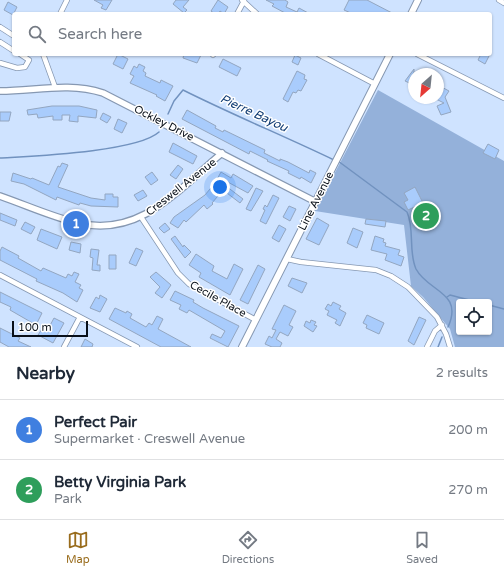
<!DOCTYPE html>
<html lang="en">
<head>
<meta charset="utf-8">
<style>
  body { margin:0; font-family:"Varela Round",sans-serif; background:#f2f2f3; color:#1f2937 }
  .controls { position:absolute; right:12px; bottom:12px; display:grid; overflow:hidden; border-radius:4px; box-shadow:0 1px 3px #0004 }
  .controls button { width:36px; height:36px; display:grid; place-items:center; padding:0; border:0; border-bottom:1px solid #e0e1e3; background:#fff; color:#1f2937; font:20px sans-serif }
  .compass { position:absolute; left:408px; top:68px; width:36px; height:36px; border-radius:50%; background:#fff; box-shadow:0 1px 3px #0004; rotate:207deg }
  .scale { position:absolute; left:12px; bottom:10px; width:76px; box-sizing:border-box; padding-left:4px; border:2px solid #091019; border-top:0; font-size:11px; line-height:14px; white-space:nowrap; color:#091019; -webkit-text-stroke:3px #fff; paint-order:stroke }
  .you { position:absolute; left:220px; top:187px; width:14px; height:14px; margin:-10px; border:3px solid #fff; border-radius:50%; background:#1a73e8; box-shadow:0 0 0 6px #1a73e833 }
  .badge { display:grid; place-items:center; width:26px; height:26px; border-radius:50%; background:#996c1c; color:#fff; font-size:13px; font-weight:700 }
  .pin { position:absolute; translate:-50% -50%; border:2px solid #fff; box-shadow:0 1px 4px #0006 }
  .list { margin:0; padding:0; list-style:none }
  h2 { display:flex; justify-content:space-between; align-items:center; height:52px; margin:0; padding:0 16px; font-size:17px }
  h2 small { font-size:13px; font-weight:400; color:#747a83 }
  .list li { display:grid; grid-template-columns:26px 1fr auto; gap:12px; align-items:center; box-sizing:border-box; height:60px; padding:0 16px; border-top:1px solid #e0e1e3 }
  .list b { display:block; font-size:15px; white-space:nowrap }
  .list p { margin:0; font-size:13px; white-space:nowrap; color:#747a83 }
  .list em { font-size:13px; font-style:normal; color:#747a83 }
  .icon { flex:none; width:22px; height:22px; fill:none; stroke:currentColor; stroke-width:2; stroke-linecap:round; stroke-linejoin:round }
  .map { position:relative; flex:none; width:504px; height:347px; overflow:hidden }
  .search { position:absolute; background:#fff; box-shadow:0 1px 3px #0004; left:12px; right:12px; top:12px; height:44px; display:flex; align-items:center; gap:10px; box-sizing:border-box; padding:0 14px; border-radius:4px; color:#747a83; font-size:15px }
  .sheet { height:172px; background:#fff }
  nav { display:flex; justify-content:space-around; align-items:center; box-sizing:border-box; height:56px; border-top:1px solid #e0e1e3; background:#fff; font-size:11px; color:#747a83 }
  nav a { display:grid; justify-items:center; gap:2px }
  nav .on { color:#996c1c }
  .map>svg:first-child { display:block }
</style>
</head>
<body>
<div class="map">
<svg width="504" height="347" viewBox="0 0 504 347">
  <rect width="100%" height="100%" fill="#cfe3ff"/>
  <path fill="#94b1da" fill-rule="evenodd" d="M378,90L504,161V347H455L450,329L423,297L411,286L404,225L315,211ZM459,302H489V332H459Z"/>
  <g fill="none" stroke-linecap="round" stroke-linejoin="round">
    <path stroke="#7192bf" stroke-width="1.5" d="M168,114L174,101L183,90C233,115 284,136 334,160
      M0,158C32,156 137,152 159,132
      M338,161L407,212C415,230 408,251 416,269C428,292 464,292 448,327
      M447,297L450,295L477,302
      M489,305L504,309
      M438,347L442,337"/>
  </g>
  <path fill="#a9ccfc" stroke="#93a6c0" d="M94,0H112L106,10L101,8L103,5Z
    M176,0H189L183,7L187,10L184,13L173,4Z
    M218,0L228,7L224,14L220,11L218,14H215L211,11Z
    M266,0H285L288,2L286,7L297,12L299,8L310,14H287L272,6L274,4Z
    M349,0H367L394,14H353L344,10Z
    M8,2L17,7L13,15L4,10Z
    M118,54L128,59L123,69L113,64Z
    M184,54H198L201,55L197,63L183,58Z
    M481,54H490L485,64L478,60Z
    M295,55L301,58L298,65L292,62Z
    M223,59L241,68L237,76L219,67Z
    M139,64L145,67L143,71L146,73L145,76L160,83L161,80L173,86L165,101L156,96L157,95L130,83L134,76L130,74L134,66L137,68Z
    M414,69V85L405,81Z
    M297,71L305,75L304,79L307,80L301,91L298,90L296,93L293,92L288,102L283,99Z
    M438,85L449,91L445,97L451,112L441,115L437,106L444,103L436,99L438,98Z
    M52,106H79L97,110L96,118L78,116V122L69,121L70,115H62V120H53V116L38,118L37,114L28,115L27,110Z
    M187,110L216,126L215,128L223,132L224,130L265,150L264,153L280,161V159L288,162L309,173L310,170L316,173L311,183L301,177L300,179L288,173L289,171L267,161L268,160L250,151L249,154L182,119Z
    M0,112H11L9,121H0Z
    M103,113L111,117L107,123L100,119Z
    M118,119L127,123L122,133L114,129Z
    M173,143L197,156L193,164L169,152Z
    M488,144L499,150L495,159L483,153Z
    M62,163L68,165L58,187L91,198L105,200V194H113V197H118V207L91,206L80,203L79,205L57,197L56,200L24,184L11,181L13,173L31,179L32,178L49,185L58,166L60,167Z
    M178,165L183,169L176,179L170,175Z
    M152,172L158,180L151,185L145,177Z
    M221,172L231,178L233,174L253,186L248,193L224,180L222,183L243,199L240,203L223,190L212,203L213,204L207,209L204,205L186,222L184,220L178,228L170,223L174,217L205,195L215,183Z
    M415,187L423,203L408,210L404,202L408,200L404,193Z
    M256,188L263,191L251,211L246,209Z
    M143,190L147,196L138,201L134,195Z
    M273,195L279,198L266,224L260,221L265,210L263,209L265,205L267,207Z
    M289,206L296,209L290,221L283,217Z
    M0,213L17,220L15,226L0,220Z
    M317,218L329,225L319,245L306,239Z
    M366,219L386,221L385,227L365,224Z
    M25,222L35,227L31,234L21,229Z
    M165,223L170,229L164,233L159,228Z
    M279,225L286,229L279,242L272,238Z
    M353,228L363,232L357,248L347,243Z
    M41,229L62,237L57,249L37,240Z
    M175,236L183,247L184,245L191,252L185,258L171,239Z
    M375,236L384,239L383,242L386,243L385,246L400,250L398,255L404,257L401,266L385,260L387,254L371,250Z
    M71,242L81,244L80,253L69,250Z
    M2,247L19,256L18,258L41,271L43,268L66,278L68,274L72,276L74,272L79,274L75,282L81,285L79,288L83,290L77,302L63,293L36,281L37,279L0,260V251Z
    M136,248L143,251L136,266L129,263Z
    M91,249L99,250L97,265H100V271L92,270L93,258L90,257Z
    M196,254L214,266L212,271L227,279L234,264L243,269L230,295L199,277L201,273L189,265Z
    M109,255H116V269H109Z
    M258,265L265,269L248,304L240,300Z
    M156,272L171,285L162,298L155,293L160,287L150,277Z
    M292,278L307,283L302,293L288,286Z
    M175,291L194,300L193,302L203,308L239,326L228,347L210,338L212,334L221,338L225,331L189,310L187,313L179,309L181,305L170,300Z
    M0,292L42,313L36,325L10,310L11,307L0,302Z
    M100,295L107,299L100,312L90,308L96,297L99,299Z
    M333,302L341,306L339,309L346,313L340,326L335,323L337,320L327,315L329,311L325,309L328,304L331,306Z
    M284,305L296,311L289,325L293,327L288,336L280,332L276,339L282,343L280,347H272L265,344L269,336L272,338L276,330L272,329Z
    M115,308L126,313L127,311L132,314L130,318L146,327L149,323L152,325L157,316L163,319L158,329L191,347H161L109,319Z
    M367,315L384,323L379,334L366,328L367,325L363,323Z
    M419,317L426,320L414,345L408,341Z
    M54,318L64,323L53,343L38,335L42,329L47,331Z
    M311,320L316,322L314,325L317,326L313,332L304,326L306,321L310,323Z
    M0,328L20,338L18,341L31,347H9L0,342Z
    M85,339L93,344L92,347H81Z"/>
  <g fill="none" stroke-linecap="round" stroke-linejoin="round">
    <g stroke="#8698b2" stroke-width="6">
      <path id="minor" d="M242,0L257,14
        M499,0L504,3
        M60,14L67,0
        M237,14L244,1
        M0,27L14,36
        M0,42L14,51
        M43,54L55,87
        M318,54L375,84
        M417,54L504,98
        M213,55L214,54
        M0,63L17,68L25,67L29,60L20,54
        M141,217L178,273L189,284L256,320
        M287,259L301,262L376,270L391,276L408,287L437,317L446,334L450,347
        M0,275L137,347
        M64,347L80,317
        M427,347L435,331L442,325"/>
    </g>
    <g stroke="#8698b2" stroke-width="8">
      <path id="tertiary" d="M0,91C36,91 68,82 103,93L316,202
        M0,196C26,205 52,217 78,223C140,238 179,189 222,153"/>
    </g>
    <g stroke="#8698b2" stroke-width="8">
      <path id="secondary" d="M411,14L418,0
        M242,347L390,54"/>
    </g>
    <use href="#minor" stroke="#fff" stroke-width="4.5"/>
    <use href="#tertiary" stroke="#fff" stroke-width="5.5"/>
    <use href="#secondary" stroke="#fff" stroke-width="6"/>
  </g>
  <g text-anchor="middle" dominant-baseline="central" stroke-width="3" stroke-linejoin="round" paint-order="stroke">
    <g font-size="11" fill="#091019" stroke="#fff">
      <text transform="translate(164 123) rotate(27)">Ockley Drive</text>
      <text transform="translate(181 187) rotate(-38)">Creswell Avenue</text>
      <text transform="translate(316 201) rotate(-63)">Line Avenue</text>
      <text transform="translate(218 299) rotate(29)">Cecile Place</text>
    </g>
    <g font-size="12" font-style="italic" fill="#0f3b73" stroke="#fff">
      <text transform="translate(254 113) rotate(25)">Pierre Bayou</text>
    </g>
  </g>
</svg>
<div class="controls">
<button><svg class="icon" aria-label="locate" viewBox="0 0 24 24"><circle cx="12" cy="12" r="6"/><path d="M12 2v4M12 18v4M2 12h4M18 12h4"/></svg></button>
</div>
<svg class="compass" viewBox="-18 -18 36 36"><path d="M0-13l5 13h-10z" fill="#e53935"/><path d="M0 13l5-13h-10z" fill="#747a83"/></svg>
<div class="scale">100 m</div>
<div class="you"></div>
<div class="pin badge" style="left:76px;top:224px;background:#3f7fe0">1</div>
<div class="pin badge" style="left:426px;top:216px;background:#2e9e5b">2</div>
<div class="search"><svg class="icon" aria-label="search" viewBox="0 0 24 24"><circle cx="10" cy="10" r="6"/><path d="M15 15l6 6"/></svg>Search here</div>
</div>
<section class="sheet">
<h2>Nearby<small>2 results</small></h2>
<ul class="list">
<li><span class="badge" style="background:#3f7fe0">1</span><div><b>Perfect Pair</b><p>Supermarket · Creswell Avenue</p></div><em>200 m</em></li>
<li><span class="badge" style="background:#2e9e5b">2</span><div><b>Betty Virginia Park</b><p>Park</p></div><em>270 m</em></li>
</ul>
</section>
<nav>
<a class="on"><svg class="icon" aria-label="map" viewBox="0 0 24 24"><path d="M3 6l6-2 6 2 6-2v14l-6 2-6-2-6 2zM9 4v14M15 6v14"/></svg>Map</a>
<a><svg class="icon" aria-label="directions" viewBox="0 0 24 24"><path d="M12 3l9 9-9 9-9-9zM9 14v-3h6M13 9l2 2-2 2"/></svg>Directions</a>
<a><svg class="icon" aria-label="saved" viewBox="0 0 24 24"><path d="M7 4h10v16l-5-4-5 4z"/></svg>Saved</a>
</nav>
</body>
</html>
